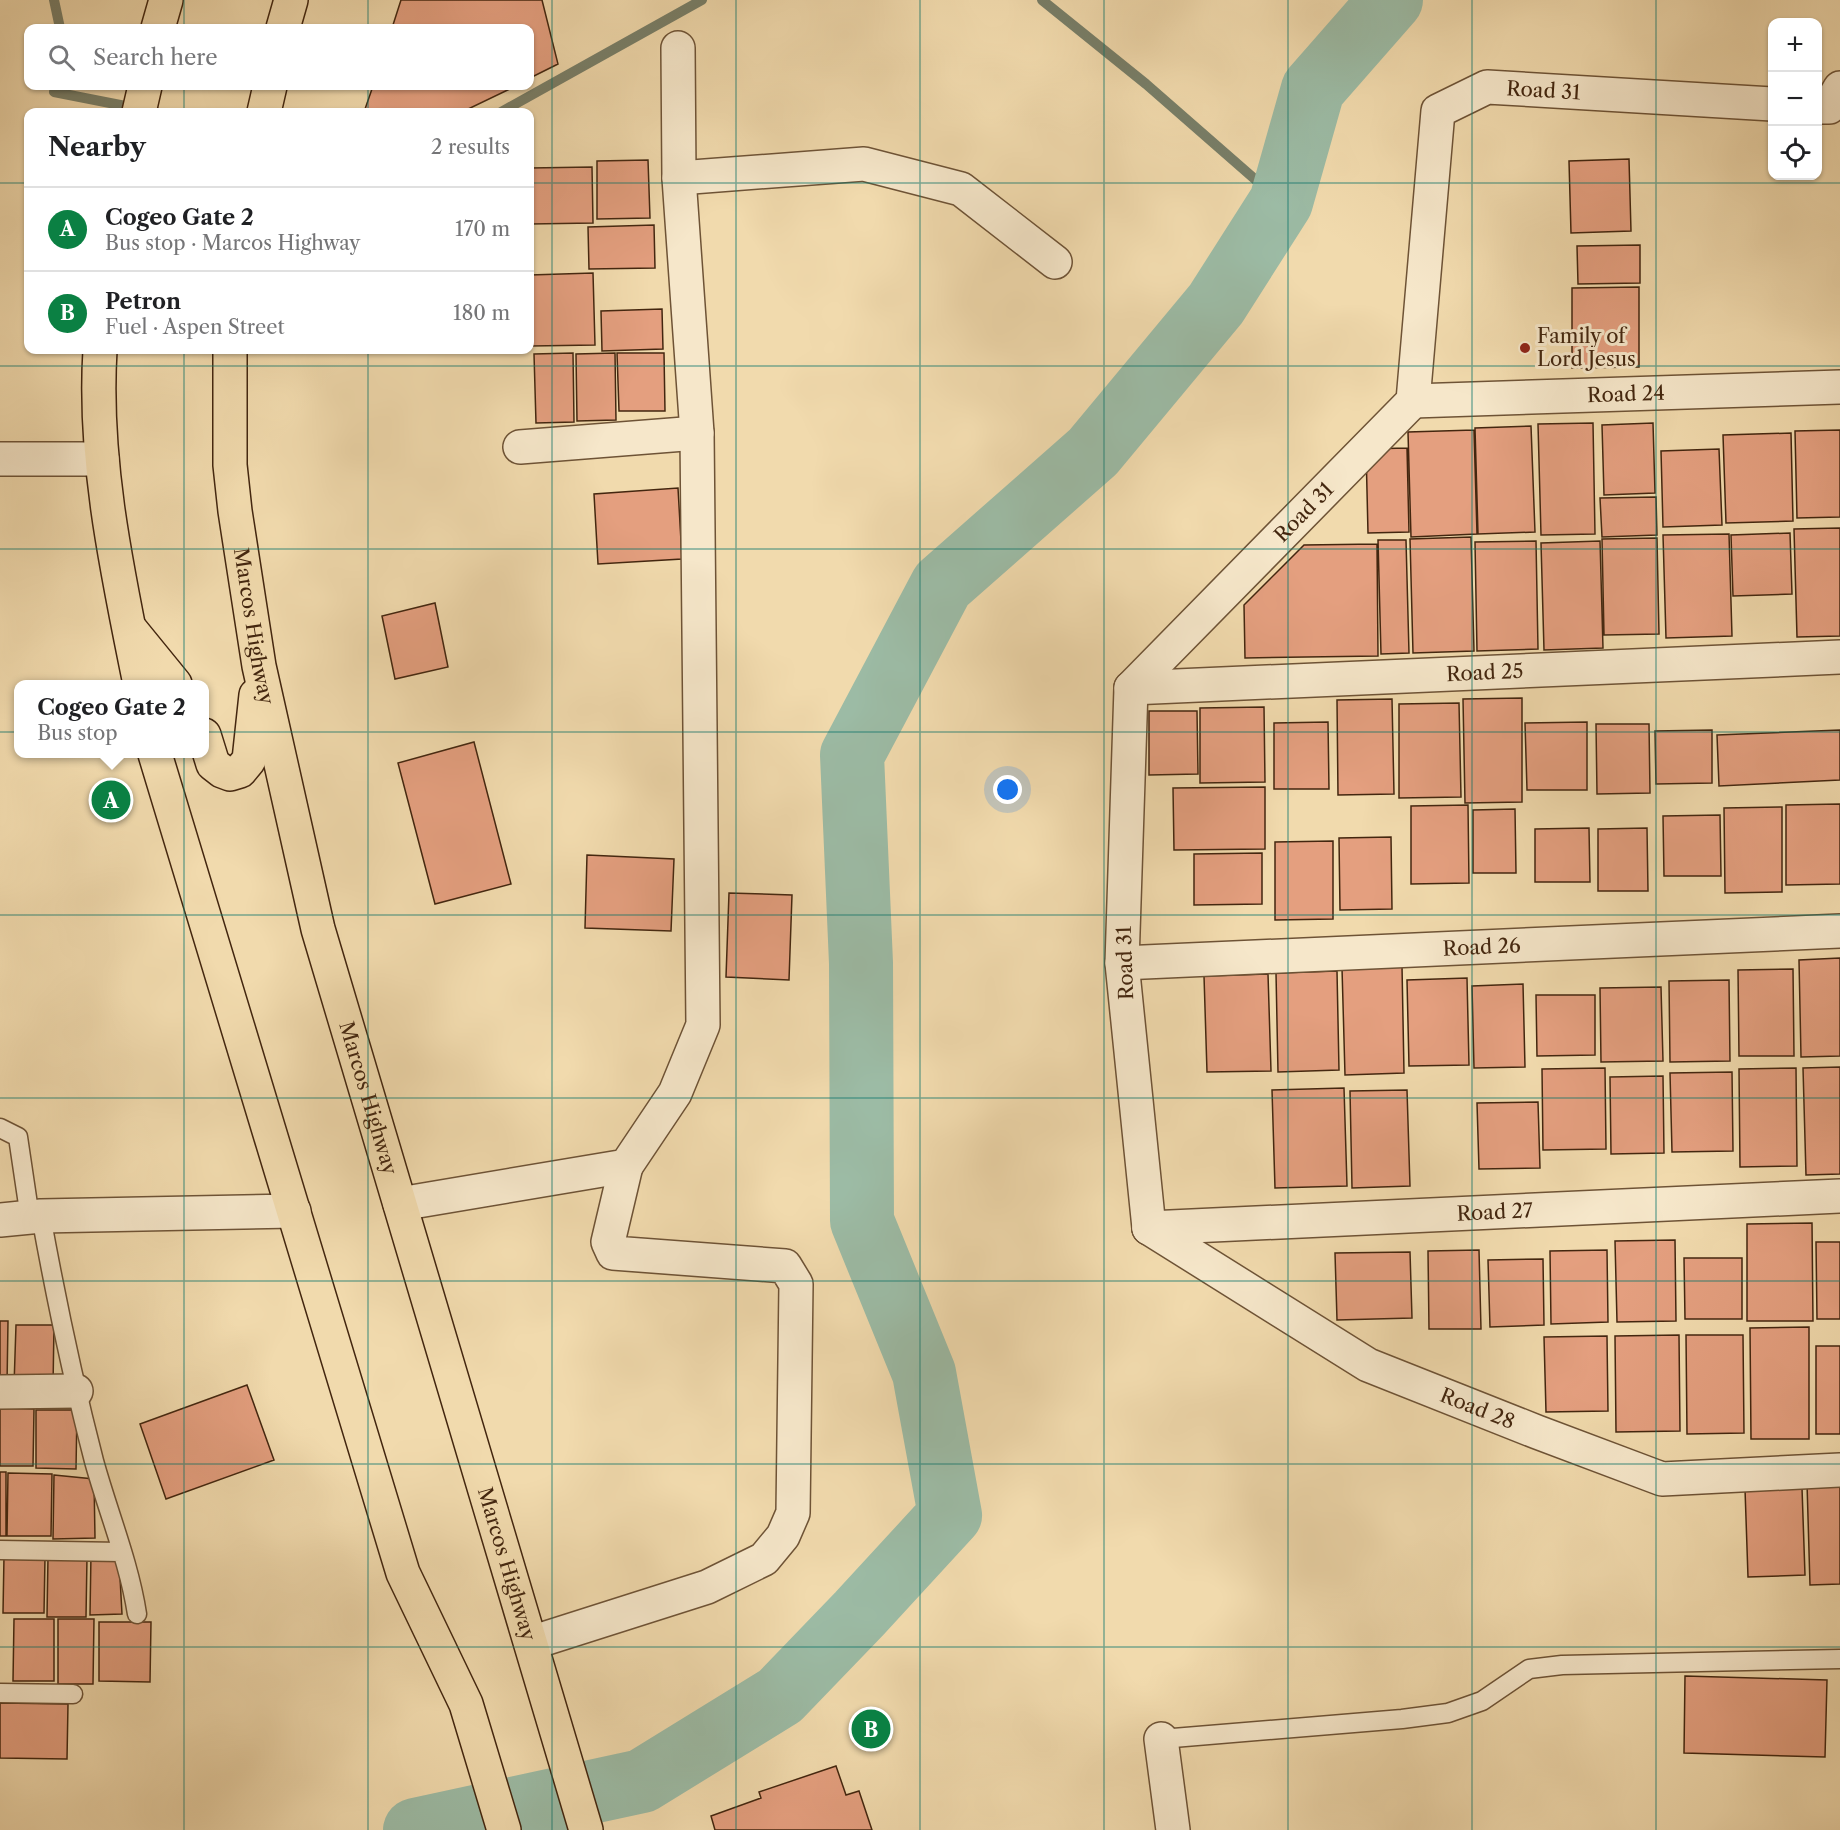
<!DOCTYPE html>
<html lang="en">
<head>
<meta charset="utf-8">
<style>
  body { margin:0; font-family:"Libre Caslon Text",serif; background:#f6f6f6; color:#202124 }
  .controls { position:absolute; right:18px; top:18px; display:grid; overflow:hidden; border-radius:12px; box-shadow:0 2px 4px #0004 }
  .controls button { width:54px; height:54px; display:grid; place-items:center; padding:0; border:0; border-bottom:2px solid #e0e0e0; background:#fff; color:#202124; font:30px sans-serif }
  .you { position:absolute; left:1008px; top:790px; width:21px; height:21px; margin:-15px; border:4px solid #fff; border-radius:50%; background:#1a73e8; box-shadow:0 0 0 9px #1a73e833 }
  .badge { display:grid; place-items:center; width:39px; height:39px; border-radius:50%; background:#0b8043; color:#fff; font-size:20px; font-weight:700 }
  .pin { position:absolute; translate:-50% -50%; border:3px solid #fff; box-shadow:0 2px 6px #0006 }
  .popup { position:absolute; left:14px; top:680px; width:195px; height:78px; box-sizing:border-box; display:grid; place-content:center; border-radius:12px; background:#fff; filter:drop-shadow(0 2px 4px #0005); font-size:20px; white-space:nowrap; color:#757577 }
  .popup b { font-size:22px; color:#202124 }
  .popup::after { content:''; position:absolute; left:50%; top:100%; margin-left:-12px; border:12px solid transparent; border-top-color:#fff }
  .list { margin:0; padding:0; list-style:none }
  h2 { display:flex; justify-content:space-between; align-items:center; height:78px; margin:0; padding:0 24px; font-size:26px }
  h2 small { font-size:20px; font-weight:400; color:#757577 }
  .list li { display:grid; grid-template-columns:39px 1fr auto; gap:18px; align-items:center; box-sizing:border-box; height:84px; padding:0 24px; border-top:2px solid #e0e0e0 }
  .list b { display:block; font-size:22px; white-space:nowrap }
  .list p { margin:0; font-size:20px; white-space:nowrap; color:#757577 }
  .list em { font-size:20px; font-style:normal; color:#757577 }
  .icon { flex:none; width:33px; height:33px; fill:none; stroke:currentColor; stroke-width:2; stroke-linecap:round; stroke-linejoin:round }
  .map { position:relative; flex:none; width:1840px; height:1830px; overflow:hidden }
  .search { position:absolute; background:#fff; box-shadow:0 2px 4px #0004; left:24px; top:24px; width:510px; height:66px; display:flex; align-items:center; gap:15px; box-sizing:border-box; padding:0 21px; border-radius:12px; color:#757577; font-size:22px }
  .panel { position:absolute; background:#fff; box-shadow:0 2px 4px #0004; left:24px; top:108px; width:510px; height:246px; border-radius:12px }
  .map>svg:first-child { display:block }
</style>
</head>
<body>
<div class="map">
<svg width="1840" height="1830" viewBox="0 0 1840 1830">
  <rect width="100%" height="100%" fill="#f1daad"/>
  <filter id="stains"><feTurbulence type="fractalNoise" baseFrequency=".00333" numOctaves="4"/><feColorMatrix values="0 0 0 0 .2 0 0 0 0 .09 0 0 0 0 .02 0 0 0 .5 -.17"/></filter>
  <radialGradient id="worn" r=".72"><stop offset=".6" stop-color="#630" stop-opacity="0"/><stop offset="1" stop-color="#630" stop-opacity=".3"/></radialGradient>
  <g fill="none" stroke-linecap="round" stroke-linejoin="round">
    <path stroke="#787f69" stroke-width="10" d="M54,0L60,28
      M1042,0L1146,84L1281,202
      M55,86L54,92L156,112
      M501,112L702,0"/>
    <path stroke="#9cbba5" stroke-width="64" d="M415,1830L642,1781L780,1696L859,1614L950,1515L924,1373L862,1221L861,963L852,755L942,585L1093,452L1216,304L1281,202L1313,89L1391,0"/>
  </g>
  <path fill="#e49f7f" stroke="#43260f" stroke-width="1.5" d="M401,0H542L558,64L530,78V28H392Z
    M373,86H516L462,112H364Z
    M1629,159L1631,231L1571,233L1569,161Z
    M648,160L650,218L597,219V161Z
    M592,167L593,223L530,224V168Z
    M654,225L655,268L589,269L588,227Z
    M1640,245V283L1578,284L1577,246Z
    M593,273L595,345L531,346L530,275Z
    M1639,287V367L1572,368V288Z
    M662,309L663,349L602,351L601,311Z
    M573,353L574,422L536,423L534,354Z
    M615,353L616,420L577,421L576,354Z
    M617,353H664L665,411H619Z
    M1593,423L1595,534L1541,535L1538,424Z
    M1653,423L1655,493L1604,495L1602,425Z
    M1531,426L1535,532L1478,534L1475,428Z
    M1474,430L1477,534L1411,537L1408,432Z
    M1840,430V517L1797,518L1795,431Z
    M1791,433L1793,521L1726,523L1723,435Z
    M1407,448L1409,532L1368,533L1366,449Z
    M1719,449L1722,525L1663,527L1661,451Z
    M678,488L682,559L598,564L594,494Z
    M1656,497L1657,535L1602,537L1600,498Z
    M1840,528V636L1797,637L1794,529Z
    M1790,533L1792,594L1733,596L1731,535Z
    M1729,534L1732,636L1666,638L1663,535Z
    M1471,537L1474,651L1413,653L1410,539Z
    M1657,538L1659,634L1604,635L1602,539Z
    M1378,540H1406L1409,653L1381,654Z
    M1536,541L1538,649L1477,651L1475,542Z
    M1600,541L1603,648L1544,650L1541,543Z
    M1377,544L1378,656L1245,658L1244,605L1304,545Z
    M435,603L448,667L395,679L382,616Z
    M1522,698V802L1465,803L1463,699Z
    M1392,699L1394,794L1338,795L1337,700Z
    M1459,703L1461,797L1399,798V704Z
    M1264,707L1265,782L1200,783V708Z
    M1149,711H1197L1198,774L1149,775Z
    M1328,722L1329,789H1274V723Z
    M1587,722V790H1527L1525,723Z
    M1596,724H1649L1650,793L1597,794Z
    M1712,730V783L1656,784L1655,731Z
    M1840,730V780L1719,786L1717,735Z
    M474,742L511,884L435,904L398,763Z
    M1265,787V849L1174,850L1173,788Z
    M1840,804V884L1786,885V805Z
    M1468,805L1469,883L1411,884V806Z
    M1782,807V892L1725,893L1724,808Z
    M1515,809L1516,873H1473V810Z
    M1720,815L1721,876H1664L1663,816Z
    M1589,828L1590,882H1535V829Z
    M1647,828L1648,891H1598V829Z
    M1391,837L1392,909L1340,910L1339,838Z
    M1333,841V919L1275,920V842Z
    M1262,853V904L1194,905V854Z
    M587,855L674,859L671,931L585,928Z
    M729,893L792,895L789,980L726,977Z
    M1840,958V1056L1801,1057L1799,960Z
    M1402,966L1404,1073L1345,1075L1342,968Z
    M1793,969L1794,1056H1739L1738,970Z
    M1337,971L1339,1070L1278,1072L1276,973Z
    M1268,974L1271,1071L1207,1072L1204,976Z
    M1467,978L1469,1065L1409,1066L1407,980Z
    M1729,980L1730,1061L1670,1062L1669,981Z
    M1523,984L1525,1067L1474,1068L1472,986Z
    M1661,987L1663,1061L1601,1062L1600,988Z
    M1536,995H1595V1055L1537,1056Z
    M1840,1067V1174L1806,1175L1803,1068Z
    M1605,1068L1606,1149L1543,1150L1542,1069Z
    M1796,1068L1797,1166L1740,1167L1739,1069Z
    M1732,1072L1733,1151L1672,1152L1670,1073Z
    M1663,1076L1664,1153L1611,1154L1610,1077Z
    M1344,1088L1347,1186L1275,1188L1272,1090Z
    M1407,1090L1410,1186L1352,1188L1350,1091Z
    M1538,1102L1540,1168L1479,1169L1477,1103Z
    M1812,1223L1813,1321H1747V1224Z
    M1675,1240L1676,1321L1617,1322L1615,1241Z
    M1816,1242H1840V1319H1817Z
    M1479,1250L1481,1329H1429L1428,1251Z
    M1607,1250L1608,1322L1551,1324L1550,1251Z
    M1410,1252L1412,1318L1337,1320L1335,1253Z
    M1684,1258H1742V1319H1685Z
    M1543,1259L1544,1325L1490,1327L1488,1260Z
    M0,1321H8L7,1385H0Z
    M16,1325H54L53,1387L14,1386Z
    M1809,1327V1439H1751L1750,1328Z
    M1679,1335L1680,1431L1616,1432L1615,1336Z
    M1686,1335H1743L1744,1433L1687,1434Z
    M1607,1336L1608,1411L1546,1412L1544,1337Z
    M1816,1346H1840V1434H1816Z
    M247,1385L274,1460L166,1499L140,1424Z
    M0,1408L34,1409L33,1466H0Z
    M36,1410H77L76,1469L36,1468Z
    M0,1472H6V1536H0Z
    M8,1473L52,1474L51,1536H7Z
    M54,1475L94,1479L95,1538L53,1539Z
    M1840,1482V1584L1810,1585L1807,1483Z
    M1802,1488L1805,1575L1748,1577L1745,1489Z
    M91,1554L119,1559L122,1614L90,1615Z
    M4,1556L45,1557L44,1613H3Z
    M48,1557H87L86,1617H47Z
    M14,1619H54V1681H13Z
    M58,1619H94L93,1684H58Z
    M99,1622H151L150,1682L99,1681Z
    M1685,1676L1827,1680L1825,1757L1684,1753Z
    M0,1703L68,1704L67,1759L0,1758Z
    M836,1766L846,1795L859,1791L872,1830H715L711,1816L761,1798L759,1792Z"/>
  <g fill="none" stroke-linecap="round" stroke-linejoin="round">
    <g stroke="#6e5336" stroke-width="21">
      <path id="lane" d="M0,1128L18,1137L30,1218
        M41,1216C56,1299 73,1380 94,1461C108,1512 129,1562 137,1614
        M0,1550L121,1552
        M0,1693L73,1694
        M1161,1739L1402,1719L1448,1713L1482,1701L1529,1669L1562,1665L1840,1659"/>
    </g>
    <g stroke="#6e5336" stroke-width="36">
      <g id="street">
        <path d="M1818,107H1829L1840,88"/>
        <path d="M679,178L864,164L961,189L1055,262"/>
        <path id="s1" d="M1413,401L1840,387"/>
        <path d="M520,447L697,433"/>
        <path d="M0,459H102"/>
        <path id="s2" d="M1131,688L1840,657"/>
        <path id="s3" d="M1122,963L1840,931"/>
        <path d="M400,1204L626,1166L675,1093L703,1025L697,433L679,178L678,48"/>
        <path d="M0,1220L41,1216L294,1211"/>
        <path id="s4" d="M1149,1228L1122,963L1131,688L1413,401L1438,111L1487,87L1772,104"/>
        <path id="s5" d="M1149,1228L1368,1365L1537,1432L1662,1479L1840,1470"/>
        <path id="s6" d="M1149,1228L1840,1196"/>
        <path d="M0,1392L76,1391"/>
        <path d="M531,1643L707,1587L764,1559L783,1536L793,1513L796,1284L785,1266L613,1253L608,1242L626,1166"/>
        <path d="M1161,1739L1173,1830"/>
      </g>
    </g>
    <g stroke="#43260f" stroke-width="36">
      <g id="primary">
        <path d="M158,28L166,0"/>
        <path d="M283,28L291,0"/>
        <path d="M139,112L145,86"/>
        <path d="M264,112L270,86"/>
        <path d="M100,350C93,462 118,575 140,684"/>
        <path id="s7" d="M230,350V465L235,511L259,666L318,929L586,1830"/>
        <path d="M131,630L175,684"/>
        <path d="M204,735L213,764L222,771L230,774L240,771L249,760L256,695"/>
        <path d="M155,754L403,1573L466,1704L504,1830"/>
      </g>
    </g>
    <use href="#lane" stroke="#f6e7ca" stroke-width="18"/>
    <use href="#street" stroke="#f6e7ca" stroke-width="33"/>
    <use href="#primary" stroke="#f1daad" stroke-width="33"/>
  </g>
  <path fill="none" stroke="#0f766e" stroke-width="1.5" stroke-opacity="0.55" d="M184,0V28M368,0V28M552,0V1830M736,0V1830M920,0V1830M1104,0V1830M1288,0V1830M1472,0V1830M1656,0V1830M184,86V112M368,86V112M0,183H28M530,183H1840M184,350V1830M368,350V1830M0,366H1840M0,549H1840M0,732H1840M0,915H1840M0,1098H1840M0,1281H1840M0,1464H1840M0,1647H1840"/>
  <circle fill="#8f2418" stroke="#f6e7ca" stroke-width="2" cx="1525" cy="348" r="6"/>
  <g text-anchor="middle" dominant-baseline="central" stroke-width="6" stroke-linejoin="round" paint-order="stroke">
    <g font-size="20" fill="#43260f" stroke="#f6e7ca">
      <text stroke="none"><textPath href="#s4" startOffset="1346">Road 31</textPath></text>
      <text stroke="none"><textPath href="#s1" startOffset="213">Road 24</textPath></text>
      <text stroke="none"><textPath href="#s4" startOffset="788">Road 31</textPath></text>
      <text stroke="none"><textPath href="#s7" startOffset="278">Marcos Highway</textPath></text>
      <text stroke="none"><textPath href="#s2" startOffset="354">Road 25</textPath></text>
      <text stroke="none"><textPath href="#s3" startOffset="360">Road 26</textPath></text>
      <text transform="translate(1125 963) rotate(-92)">Road 31</text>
      <text stroke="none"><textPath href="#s7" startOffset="764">Marcos Highway</textPath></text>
      <text stroke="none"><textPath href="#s6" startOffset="346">Road 27</textPath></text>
      <text stroke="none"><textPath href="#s5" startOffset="376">Road 28</textPath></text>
      <text stroke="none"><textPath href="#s7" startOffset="1250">Marcos Highway</textPath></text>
    </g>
    <g font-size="20" fill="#43260f" stroke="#f6e7ca" text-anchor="start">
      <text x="1537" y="336">Family of<tspan x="1537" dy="23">Lord Jesus</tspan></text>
    </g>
  </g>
  <rect width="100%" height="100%" filter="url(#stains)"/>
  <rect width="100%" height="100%" fill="url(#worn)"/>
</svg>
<div class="controls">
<button>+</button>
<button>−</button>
<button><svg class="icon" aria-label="locate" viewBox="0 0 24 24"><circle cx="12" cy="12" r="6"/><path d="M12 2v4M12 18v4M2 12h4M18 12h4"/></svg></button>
</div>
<div class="you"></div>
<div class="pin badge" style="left:111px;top:800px">A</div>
<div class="popup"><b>Cogeo Gate 2</b>Bus stop</div>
<div class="pin badge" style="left:871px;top:1729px">B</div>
<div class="search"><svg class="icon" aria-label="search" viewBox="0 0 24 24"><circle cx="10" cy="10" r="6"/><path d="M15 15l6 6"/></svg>Search here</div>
<section class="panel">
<h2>Nearby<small>2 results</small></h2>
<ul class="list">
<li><span class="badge">A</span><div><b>Cogeo Gate 2</b><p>Bus stop · Marcos Highway</p></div><em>170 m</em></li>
<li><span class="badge">B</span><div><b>Petron</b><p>Fuel · Aspen Street</p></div><em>180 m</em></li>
</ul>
</section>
</div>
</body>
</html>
